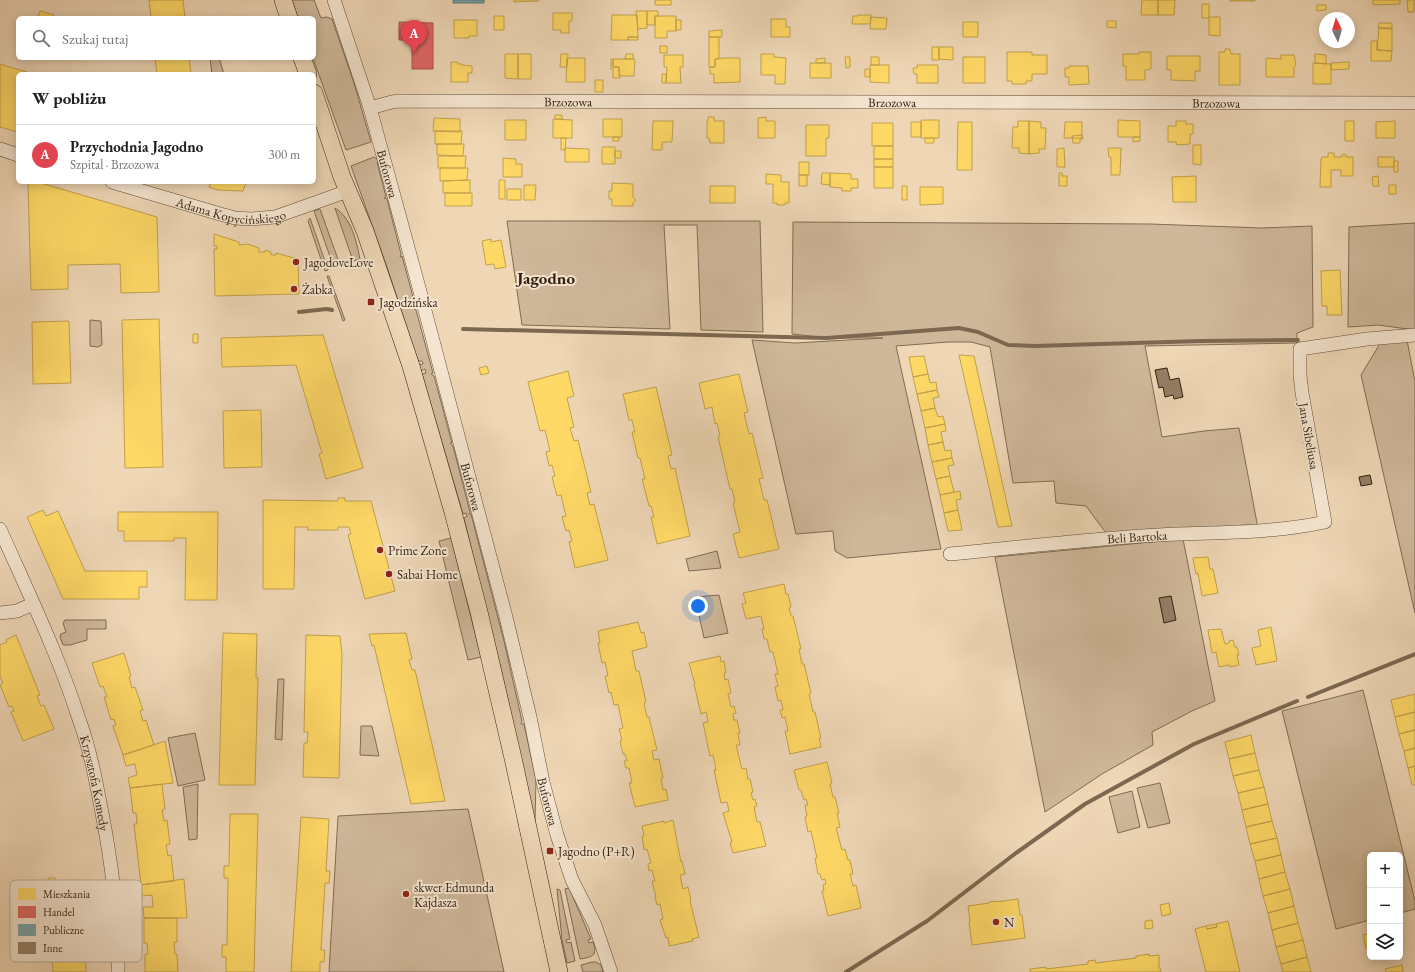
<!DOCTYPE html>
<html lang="pl">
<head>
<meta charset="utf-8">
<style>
  body { margin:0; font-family:"EB Garamond",serif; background:#f6f6f6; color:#202124 }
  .controls { position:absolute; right:12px; bottom:12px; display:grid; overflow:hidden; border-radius:6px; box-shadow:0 2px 10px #0003 }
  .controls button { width:36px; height:36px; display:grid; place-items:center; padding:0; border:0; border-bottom:1px solid #e0e0e0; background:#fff; color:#202124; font:20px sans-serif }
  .compass { position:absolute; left:1319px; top:12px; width:36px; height:36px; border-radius:50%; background:#fff; box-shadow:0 2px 10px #0003; rotate:355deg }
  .you { position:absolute; left:698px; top:606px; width:14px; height:14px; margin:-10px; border:3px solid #fff; border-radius:50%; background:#1a73e8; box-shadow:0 0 0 6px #1a73e833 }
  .badge { display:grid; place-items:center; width:26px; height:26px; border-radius:50%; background:#8f2418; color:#fff; font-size:13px; font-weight:700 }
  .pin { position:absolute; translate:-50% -33px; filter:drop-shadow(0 1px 2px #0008) }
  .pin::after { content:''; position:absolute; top:21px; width:14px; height:12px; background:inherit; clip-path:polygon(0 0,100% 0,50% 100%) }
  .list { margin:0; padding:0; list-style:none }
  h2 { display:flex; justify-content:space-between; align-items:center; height:52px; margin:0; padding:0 16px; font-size:17px }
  h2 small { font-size:13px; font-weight:400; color:#757577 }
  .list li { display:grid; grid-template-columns:26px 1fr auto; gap:12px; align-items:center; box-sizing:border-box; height:60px; padding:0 16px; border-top:1px solid #e0e0e0 }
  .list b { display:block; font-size:15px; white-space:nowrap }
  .list p { margin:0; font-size:13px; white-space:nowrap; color:#757577 }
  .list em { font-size:13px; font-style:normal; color:#757577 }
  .icon { flex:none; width:22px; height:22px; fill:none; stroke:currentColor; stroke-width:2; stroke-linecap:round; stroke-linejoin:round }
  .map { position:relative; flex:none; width:1415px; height:972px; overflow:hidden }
  .search { position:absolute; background:#fff; box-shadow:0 2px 10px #0003; left:16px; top:16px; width:300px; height:44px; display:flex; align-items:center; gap:10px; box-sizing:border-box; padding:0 14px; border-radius:6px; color:#757577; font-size:15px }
  .panel { position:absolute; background:#fff; box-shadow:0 2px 10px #0003; left:16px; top:72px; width:300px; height:112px; border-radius:6px }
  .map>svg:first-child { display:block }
</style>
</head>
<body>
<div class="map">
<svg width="1415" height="972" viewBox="0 0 1415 972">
  <rect width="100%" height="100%" fill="#efd7b6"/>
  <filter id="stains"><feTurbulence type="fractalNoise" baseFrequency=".005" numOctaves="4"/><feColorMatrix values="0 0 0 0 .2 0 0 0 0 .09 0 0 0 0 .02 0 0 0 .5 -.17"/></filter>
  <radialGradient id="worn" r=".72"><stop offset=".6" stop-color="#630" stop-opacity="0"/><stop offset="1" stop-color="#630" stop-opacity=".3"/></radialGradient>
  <path fill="#cfb89a" stroke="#806c54" d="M292,0H314L321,18L327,17L332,19L354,83L371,142L346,150L313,58H314V18H298Z
    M210,58H219L224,74H212Z
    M374,157L377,159L378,162H377L386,197L384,198L387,199L401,254L400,257L402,256L416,308H414V309L416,310L433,373L431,374L434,376L452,443H450L453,446L470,512L469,514H471L504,641L522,721L521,724H524L536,780L535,821L500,665L464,518L467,516L466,513L463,514L422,374L426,373L425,369L421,371L419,365L423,364L422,361H418L387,267L351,166Z
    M335,208C352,219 356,240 360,259L353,261Z
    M320,209L340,265L334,268L314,211Z
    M310,218L328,270L325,271L308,221Z
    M507,221H760L763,332L701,330L697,225H664L670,329L522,325Z
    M793,222L1150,224L1262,228L1312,226L1313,327L1297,333V343L1145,346L1162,437L1204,431L1239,428L1258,528L1109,537L1086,506L1056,503L1054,481L1013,483L990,347L971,342H948L896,346L941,549L847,558L835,551L833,531L796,534L752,340L795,343L883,338H827L792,334Z
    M1415,223V330L1378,325L1348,327L1349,227Z
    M327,276H329L345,320L343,321Z
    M90,320L101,321L102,345L98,347L90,346Z
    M1407,340L1415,382V613L1361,375L1381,342Z
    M451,538L481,657L468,660L439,541Z
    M1183,539L1215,701L1192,711L1152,732L1153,745L1102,774L1045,812L995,557Z
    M717,551L721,568L689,571L686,559Z
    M719,595L728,633L704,638L695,597Z
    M65,620H106V629H87V640L70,645H63L60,637L61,634L66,632L63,623Z
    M278,679H284L282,740L275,739Z
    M1363,690L1415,901V909L1400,913V855H1370V920L1336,929L1282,711Z
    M361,726H372L379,756L360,755Z
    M195,733L205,780L178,786L168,738Z
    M1160,783L1170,823L1148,828L1137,788Z
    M198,784L197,839L189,840L183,787Z
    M1132,791L1140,827L1118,833L1109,797Z
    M468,809L504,972H329L338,816Z
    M569,888L591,939L588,940L589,943L593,942C598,956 592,957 580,959L565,889Z
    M557,889L560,890L570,939L566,940L567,943L571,942L575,961L567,963L562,940Z
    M592,962H596L601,965L603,972H583L581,965Z"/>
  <path fill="#ffd966" stroke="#c1a14c" d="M149,0H183L185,18H151Z
    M514,0H539V1L514,2Z
    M655,0H671V5H655Z
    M1142,0H1158V15H1141Z
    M1158,0H1175L1174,15H1158Z
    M1230,0H1255V1H1230Z
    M1373,0H1400V4L1373,5Z
    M1407,0H1414V12H1408Z
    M1202,4H1209V18H1202Z
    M1317,5H1326V10L1317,11Z
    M40,11L54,15L53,18H38Z
    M636,11H647V28L638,29Z
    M647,11H658V16H655V25H647Z
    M553,13H572V21H569V33H561V30H553Z
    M612,15H637L638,37H628V40H611Z
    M858,15H871L870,24H852L853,16H858Z
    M494,16H504V30H494Z
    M655,16H676V31H667V38H655Z
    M871,17L887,18L886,29H870Z
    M1209,17H1220V36L1209,35Z
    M771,19H786V27H790V37H771Z
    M454,20H477V36H469V38H454Z
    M676,20H681V30H676Z
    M1107,21H1116V28L1107,27Z
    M963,22H978V37H963Z
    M1379,23H1392V29L1378,28Z
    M1379,28H1392V51L1377,50Z
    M722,30V37H709V31Z
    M628,37H638V40H628Z
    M709,37H719V59H715V67H709Z
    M1371,41H1377V50L1392,51L1391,61H1371Z
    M660,46H667V53H660Z
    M932,47H939V60H932Z
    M939,47H953V60L939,59Z
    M1225,49H1230L1231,54H1240V85H1219V52H1225Z
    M1007,52H1032V55H1047V74H1032V81H1026V84H1012V81H1007Z
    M1139,52H1151V69L1145,70V80H1126V66H1123V54H1139Z
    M505,54H518V79L505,78Z
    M518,54H531V79H518Z
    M561,54H568L567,67H560Z
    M626,54H633V59H625Z
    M761,54H774V57L786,58L785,84H775V75H761Z
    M1315,54L1326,55V64L1315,63Z
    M664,55H683V67H680L681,83H666L667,67H664Z
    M1281,55H1294L1296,65L1294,67V77H1266V58L1281,59Z
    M1167,56H1200V71H1195V81L1171,80V70H1167Z
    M845,57H850V67L846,68Z
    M871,57H879V65H871Z
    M963,57H985V83H963Z
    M155,58H189L191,74H157Z
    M567,58H585V82H566Z
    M724,58H740V82L714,83V74H710V67H715V59Z
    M825,58V63H816V59Z
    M611,59H613V67H619L620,78H613V69H611Z
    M613,59H635L634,76H619V67H613Z
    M451,62H458V64H462V65L472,66V73H468V82H451Z
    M1349,62V69L1331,70V63Z
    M810,63H831V78H810Z
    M1313,63L1331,64V84H1313Z
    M0,64L33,74H18V132L0,127Z
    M870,65H889V83L870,82Z
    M917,65H938V83H917V74H914L913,68H917Z
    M1069,66H1088L1089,84L1069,85V77H1065V68H1069Z
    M865,69H870V77H865Z
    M662,74H666V83H662Z
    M595,80H603V92H595Z
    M555,115H562V119H555Z
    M708,117H714V121H724V143H710L709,138H707V121H708Z
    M766,117V121H775V138H758V118Z
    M434,118L460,119V132L433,131Z
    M553,119L572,120V138H553Z
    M603,119H622V137H603Z
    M505,120H526V140H505Z
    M921,120H939V138H921Z
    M1118,120L1140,121V137H1118Z
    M653,121H673L672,142H662V150H652Z
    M1018,121H1029V154L1019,153V148H1012L1013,127H1018Z
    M1029,121L1041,122V128H1046L1045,149H1039V153L1029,154Z
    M1176,121H1186V124H1193V134H1190V144L1177,145L1176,142H1168V126H1176Z
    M1345,121H1354V141H1345Z
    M1395,121V138H1376V122Z
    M911,122H921V137H911Z
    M958,122H972V170H957Z
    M1065,122H1082V138H1064Z
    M872,123H893V146H872Z
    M806,125H829V138H826V156H806Z
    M435,131H462L461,144H435Z
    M1082,135L1083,139H1080V143H1073L1072,136Z
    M613,137H619V141H613Z
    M1133,137H1140V141L1133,142Z
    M561,138H566L565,150H561Z
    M925,138H934V143H925Z
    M437,144H464L463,156L437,155Z
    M1193,145H1201V165L1193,164Z
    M874,146H893V159H874Z
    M602,147H615V164H602Z
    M565,148L589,149V162H565Z
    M1064,148L1065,167H1057V149Z
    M1108,148H1121L1120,175H1111V157H1109Z
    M615,151H621V158H615Z
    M1328,153H1334V157H1342V155L1344,154L1346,155V157H1353V176H1341V170H1331V187H1320L1321,160L1322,157H1328Z
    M438,156H466L465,168H438Z
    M1378,157H1394V167H1378Z
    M503,158L516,159V164H522V177H503Z
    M874,159H893V167H874Z
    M1394,161H1398V172H1394Z
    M799,162H809V175H799Z
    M874,167H893V188H874Z
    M440,168H468L467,180L440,181Z
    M822,173H830V185L821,184Z
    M830,173L851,174V179H858V188H851V191H842V188L830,187Z
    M1059,173H1062V176H1067V186H1059Z
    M766,174L781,175V182H789V203H785V205H777V203H773V184H766Z
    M799,175H807V186H799Z
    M1196,176V202H1173L1172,177Z
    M1378,176L1379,186H1373L1372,177Z
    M470,180V193H443V181Z
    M499,180H505V199H499Z
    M211,182H246L243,191L218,190L209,187Z
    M28,183H41L157,217L159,292L121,293L120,264L68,265V289L31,290Z
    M612,183L633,184V197L636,200L633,203V206H612V199H609V191H612Z
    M524,185H536L535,200H524Z
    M1389,185H1396V194H1389Z
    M710,186H735V203H710Z
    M902,186H907V200H902Z
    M920,187H943V204L920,205Z
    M507,189H521V200H507Z
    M445,193H472V206H445Z
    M214,234L239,242V245L248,244L259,248V252H265V250L271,252V255H276V253L298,259L299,294L215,296L214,249H217V246H214Z
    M491,239V242L501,240L506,267L495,269L494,264L486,265L482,241Z
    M1340,270L1342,315H1327V306H1322L1321,271Z
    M159,319L163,467L125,468L122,320Z
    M69,321L71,383L33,384L32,322Z
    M193,334H198V343H193Z
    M323,335L363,468L326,479L319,454L322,453L296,365L222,367L221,338Z
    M959,355L974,356L1012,526L998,527Z
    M924,356L928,374L913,377L909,357Z
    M487,366L489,373L481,375L479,368Z
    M568,371L574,396L567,398L574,427L570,428L574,441L578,440L591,492L587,493L590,505L594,504L608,560L575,568L569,542L572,541L569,530L566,531L562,517L566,516L561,495L557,496L552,477L555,476L552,465L549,466L546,452L550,451L545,430L540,431L528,382Z
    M739,374L748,412L744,413L749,434L752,433L763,478L759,479L764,500H767L779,549L739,558L733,534L740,532L733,503L735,502L732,489H730L718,437L720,436L717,423L715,424L712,407L705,409L699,383Z
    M928,374L930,383L936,382L937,390L917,394L913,377Z
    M656,387L672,455L668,456L671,469L675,468L690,536L657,544L651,517H654L651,506H649L642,479H645L640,458H638L632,432H635L632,420H629L623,394Z
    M937,390L939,397L933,398L935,408L921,411L917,394Z
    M935,408L938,417L943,416L945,424L925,428L921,411Z
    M261,410L262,467L224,468L223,411Z
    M945,424L946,431L941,432L943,442L928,445L925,428Z
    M943,442L945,451L951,450L952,458L932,462L928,445Z
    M952,458L954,465L948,466L950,476L936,479L932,462Z
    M950,476L954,492L940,495L936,479Z
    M960,491L961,499L956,500L958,510L944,513L940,495Z
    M338,498H345V501H371L395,591L365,599L348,535L351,534L349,527H338V530H307L308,527H295L294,589H263V500L338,501Z
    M43,510L46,516L58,511L85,571H147V587H139V599H63L27,517Z
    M958,510L962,530L948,531L944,513Z
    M118,512H218L217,600H185L186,538H174V541H124V531H118Z
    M1208,557L1210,569H1213L1218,593L1202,596L1198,573L1196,574L1193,558Z
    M784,584L786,594H788L791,607L789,608L791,616H793L801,649H799L802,664H804L811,693L809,694L813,712H815L821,738H819L821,747L790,754L785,731H788L785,717L782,718L780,710H783L781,700L778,701L775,687L778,686L775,674H778L773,652H770L767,639H764L762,629H764L761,616L746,619L742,604L746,603L743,593Z
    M638,622L641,633L644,632L647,647L632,651L636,671H639L646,702L644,703L647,717H649L657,750L652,751L654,760L659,759L663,778L661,779L663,790L666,789L668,800L635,807L629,783H632L629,768H626L624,761H627L625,754H623L620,741L622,740L619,729L623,728L618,704L614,705L611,692L609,693L605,676H608L605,662L602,663L598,643H600L598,631Z
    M1271,627L1277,661L1256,665L1252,648L1261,646L1258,630Z
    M1221,629L1225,644L1229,643V641L1233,640L1235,647H1237L1239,655H1237L1239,665L1230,667V665L1219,667L1216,652L1212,653L1208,630Z
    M223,633L257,634L256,678H258L255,785H219Z
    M406,633L412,659L409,660L412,670H415L445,801L411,804L374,645L372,646L369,634Z
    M16,635L40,695L37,696L41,706L44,705L54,729L23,741L11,712L14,711L12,706L9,707L0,685L3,683L0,676V645L7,642L6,640Z
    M306,635L340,636L342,654L339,778L303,777L304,743H307L308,732H304Z
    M124,653L131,676L129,677L132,688L135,687L143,710L140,711L143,721L146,720L154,745L123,755L113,726L116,725L114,719L111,720L104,697H107L103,686L100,687L92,663Z
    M720,656L721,662L724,661L726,673H724L725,680L728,679L731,693L728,694L731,707L734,706L736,713L733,714L734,720H737L740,733H738L740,745H736L742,769L746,768L748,779H750L753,792L751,793L753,800L755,799L757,806L754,807L757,822H760L766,846L733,853L730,843L732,842L723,813L729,811L727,802L721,803L714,770H716L713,755L710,756L703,723L708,722L706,712L701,714L694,684H695L689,663Z
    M1415,694V712L1395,717L1391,700Z
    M1415,712V730L1399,734L1395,717Z
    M1415,730V748L1404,751L1399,734Z
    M1251,735L1255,753L1229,759L1225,742Z
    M165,741L173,783L130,788L128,778L137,775L135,764L126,766L123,755Z
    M1415,748V766L1408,768L1404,751Z
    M1255,753L1259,770L1233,776L1229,759Z
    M827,762L832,783L830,784L833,797H835L839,813H837L840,827L836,828L842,850L845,849L848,860H850L853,874H850L853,886L856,885L861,908L828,916L822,891H824L823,885L826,884L825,879L822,880L820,874H818L815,858H817L811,831L808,832L805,817L807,816L805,805H808L806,799L804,800L801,790H799L794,770Z
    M1415,766V785H1412L1408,768Z
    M1259,770L1264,787L1238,793L1233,776Z
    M162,784L165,809L162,810L164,821L167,820L170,844L166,845L168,856L171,855L174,881L141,885L134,824H137L136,813H133L130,788Z
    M1264,787L1268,804L1242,810L1238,793Z
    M1268,804L1272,821L1246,827L1242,810Z
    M230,814H258L254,972H226V957H222V945H227L228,878H224V866H229Z
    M301,817L329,819L326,871H330L329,883H325L321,950H325L324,962H320V972H291Z
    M673,820L681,862L682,861L685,874L680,875L683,889L688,887L691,900L690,901L699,937L692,939L693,941L669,946L668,937L666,938L660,920L663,919L660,904L657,905L655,897H656L652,881H655L652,870L649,871L648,864L651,863L647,849L644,850L642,836H644L642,826L664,821V823Z
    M1272,821L1277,838L1250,844L1246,827Z
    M1277,838L1281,855L1255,861L1250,844Z
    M1281,855L1285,872L1259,879L1255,861Z
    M1285,872L1290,889L1263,896L1259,879Z
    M48,878H55V883L49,884Z
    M184,879L187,918H144L143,907H153L152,895L142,896L141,885Z
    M1290,889L1294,906L1268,913L1263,896Z
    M1018,899L1020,915H1022L1025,938L972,945L969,922H970L968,906L989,903V902L996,901V902Z
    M1169,903L1171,914L1162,916L1160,905Z
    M1294,906L1298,923L1272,930L1268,913Z
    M84,914L85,939H81L82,951L85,950L86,972H53L52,952L55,951V940H52L51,916Z
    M144,918H177V942H174L175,954H177L178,972H145V954H148L147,943H144Z
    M1152,920L1153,928L1145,929V921Z
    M1228,921L1240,972H1206L1195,929L1206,926L1207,929L1217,927L1216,924Z
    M1298,923L1303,940L1276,947L1272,930Z
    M1216,924L1217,927L1207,929L1206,926Z
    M1370,933V947L1366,948L1363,935Z
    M1303,940L1307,957L1281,964L1276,947Z
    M1149,954V956L1159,955V968H1160L1161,972H1030V969L1046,967V969L1088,964V961L1095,960L1096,963L1136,958V956Z
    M1307,957L1311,972H1283L1281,964Z
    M1402,965L1403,972H1386L1385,969Z"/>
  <path fill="#e06666" stroke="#ac514c" d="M399,22L433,23V69H412V40H399Z"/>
  <path fill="#76a5af" stroke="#617d7f" d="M453,0H484V3H453Z"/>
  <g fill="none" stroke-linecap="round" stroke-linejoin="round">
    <path stroke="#7c6851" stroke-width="4" d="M299,312L327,309L332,310
      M463,329L827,338L959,328L978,332L1008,345L1035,346L1200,341L1298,340
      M1308,697L1415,654
      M846,972L927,921L1016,853L1085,804L1194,744L1297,701"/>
  </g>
  <path fill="#947f66" stroke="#311f0f" d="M1167,368L1170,380L1179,378L1183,397L1174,399L1173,395L1165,397L1163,387L1159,388L1155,370Z
    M1370,475L1372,484L1361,486L1359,477Z
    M1171,596L1176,620L1164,623L1159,598Z"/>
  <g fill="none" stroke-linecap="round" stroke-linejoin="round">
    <g stroke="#604d39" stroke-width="14">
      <g id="minor">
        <path id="s1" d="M334,0L370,108L418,284L506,617L530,717L543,782L557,835L572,880L595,925L611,972"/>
        <path id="s2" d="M370,108L392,102L399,101L1415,103"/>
        <path d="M0,149L18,155"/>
        <path id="s3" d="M112,182L220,214L235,218L251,219L275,217L348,191"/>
        <path id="s4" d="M0,529C28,592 58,654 79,719C90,749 96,781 102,813C112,865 119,919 118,972"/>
        <path id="s5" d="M950,554C1020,547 1089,539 1159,535C1214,532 1270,534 1325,522L1302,393L1300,375V349L1367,339L1415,335"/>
        <path d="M0,613L17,611L33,604"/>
      </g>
    </g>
    <g stroke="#311f0f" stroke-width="18">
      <path id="major" d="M283,0L289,18
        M302,58L308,74
        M314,93L342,177L365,231L411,366L453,512L479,612L513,758L559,972"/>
    </g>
    <use href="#minor" stroke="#f5e5d0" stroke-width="13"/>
    <use href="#major" stroke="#efd7b6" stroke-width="17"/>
  </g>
  <g fill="#8f2418" stroke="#f5e5d0" stroke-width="1.5">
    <circle cx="296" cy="262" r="4"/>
    <circle cx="294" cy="289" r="4"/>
    <rect x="367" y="298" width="8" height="8" rx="2"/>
    <circle cx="380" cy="550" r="4"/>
    <circle cx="389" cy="574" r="4"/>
    <rect x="546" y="847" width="8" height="8" rx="2"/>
    <circle cx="406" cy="894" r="4"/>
    <circle cx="996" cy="922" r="4"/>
  </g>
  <g text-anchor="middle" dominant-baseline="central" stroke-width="4" stroke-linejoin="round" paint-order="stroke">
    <g font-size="13" fill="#311f0f" stroke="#f5e5d0">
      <text stroke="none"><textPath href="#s2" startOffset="199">Brzozowa</textPath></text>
      <text stroke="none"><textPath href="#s2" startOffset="523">Brzozowa</textPath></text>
      <text stroke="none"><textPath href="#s2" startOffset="847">Brzozowa</textPath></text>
      <text stroke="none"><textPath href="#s1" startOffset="182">Buforowa</textPath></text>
      <text stroke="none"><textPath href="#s3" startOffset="123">Adama Kopycińskiego</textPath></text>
      <text transform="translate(1309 436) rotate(80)">Jana Sibeliusa</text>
      <text stroke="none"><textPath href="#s1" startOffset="506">Buforowa</textPath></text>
      <text stroke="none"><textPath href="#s5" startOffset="188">Beli Bartoka</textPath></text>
      <text stroke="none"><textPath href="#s4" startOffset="272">Krzysztofa Komedy</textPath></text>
      <text stroke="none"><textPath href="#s1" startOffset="830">Buforowa</textPath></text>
    </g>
    <g font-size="13" fill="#311f0f" stroke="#f5e5d0" text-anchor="start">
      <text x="304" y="262">JagodoveLove</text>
      <text x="302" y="289">Żabka</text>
      <text x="379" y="302">Jagodzińska</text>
      <text x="388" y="550">Prime Zone</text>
      <text x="397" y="574">Sabai Home</text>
      <text x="558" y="851">Jagodno (P+R)</text>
      <text x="414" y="887">skwer Edmunda<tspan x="414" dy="15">Kajdasza</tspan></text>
      <text x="1004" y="922">N</text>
    </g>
    <g font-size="17" font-weight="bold" fill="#311f0f" stroke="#f5e5d0">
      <text x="546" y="278">Jagodno</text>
    </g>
  </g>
  <rect x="10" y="880" width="132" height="82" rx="6" fill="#f5e5d0" stroke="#baaa96" stroke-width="1"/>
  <rect x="18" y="888" width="18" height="12" fill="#ffd966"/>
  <rect x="18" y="906" width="18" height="12" fill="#e06666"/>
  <rect x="18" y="924" width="18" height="12" fill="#76a5af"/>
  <rect x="18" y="942" width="18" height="12" fill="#947f66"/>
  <g font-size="11" fill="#311f0f">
    <text x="43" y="898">Mieszkania</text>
    <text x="43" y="916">Handel</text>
    <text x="43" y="934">Publiczne</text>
    <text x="43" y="952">Inne</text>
  </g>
  <rect width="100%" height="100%" filter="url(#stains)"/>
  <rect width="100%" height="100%" fill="url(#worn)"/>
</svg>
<div class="controls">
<button>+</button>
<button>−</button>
<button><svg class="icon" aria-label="layers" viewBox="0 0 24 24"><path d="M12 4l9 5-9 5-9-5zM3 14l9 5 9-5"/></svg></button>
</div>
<svg class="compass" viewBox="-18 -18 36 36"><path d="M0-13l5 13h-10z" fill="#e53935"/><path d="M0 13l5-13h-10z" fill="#757577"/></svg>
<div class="you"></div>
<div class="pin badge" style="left:414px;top:53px;background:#e0444e">A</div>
<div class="search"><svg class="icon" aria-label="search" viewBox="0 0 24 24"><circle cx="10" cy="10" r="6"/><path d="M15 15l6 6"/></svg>Szukaj tutaj</div>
<section class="panel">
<h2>W pobliżu<small></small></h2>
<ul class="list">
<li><span class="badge" style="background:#e0444e">A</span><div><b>Przychodnia Jagodno</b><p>Szpital · Brzozowa</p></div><em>300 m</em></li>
</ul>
</section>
</div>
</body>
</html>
